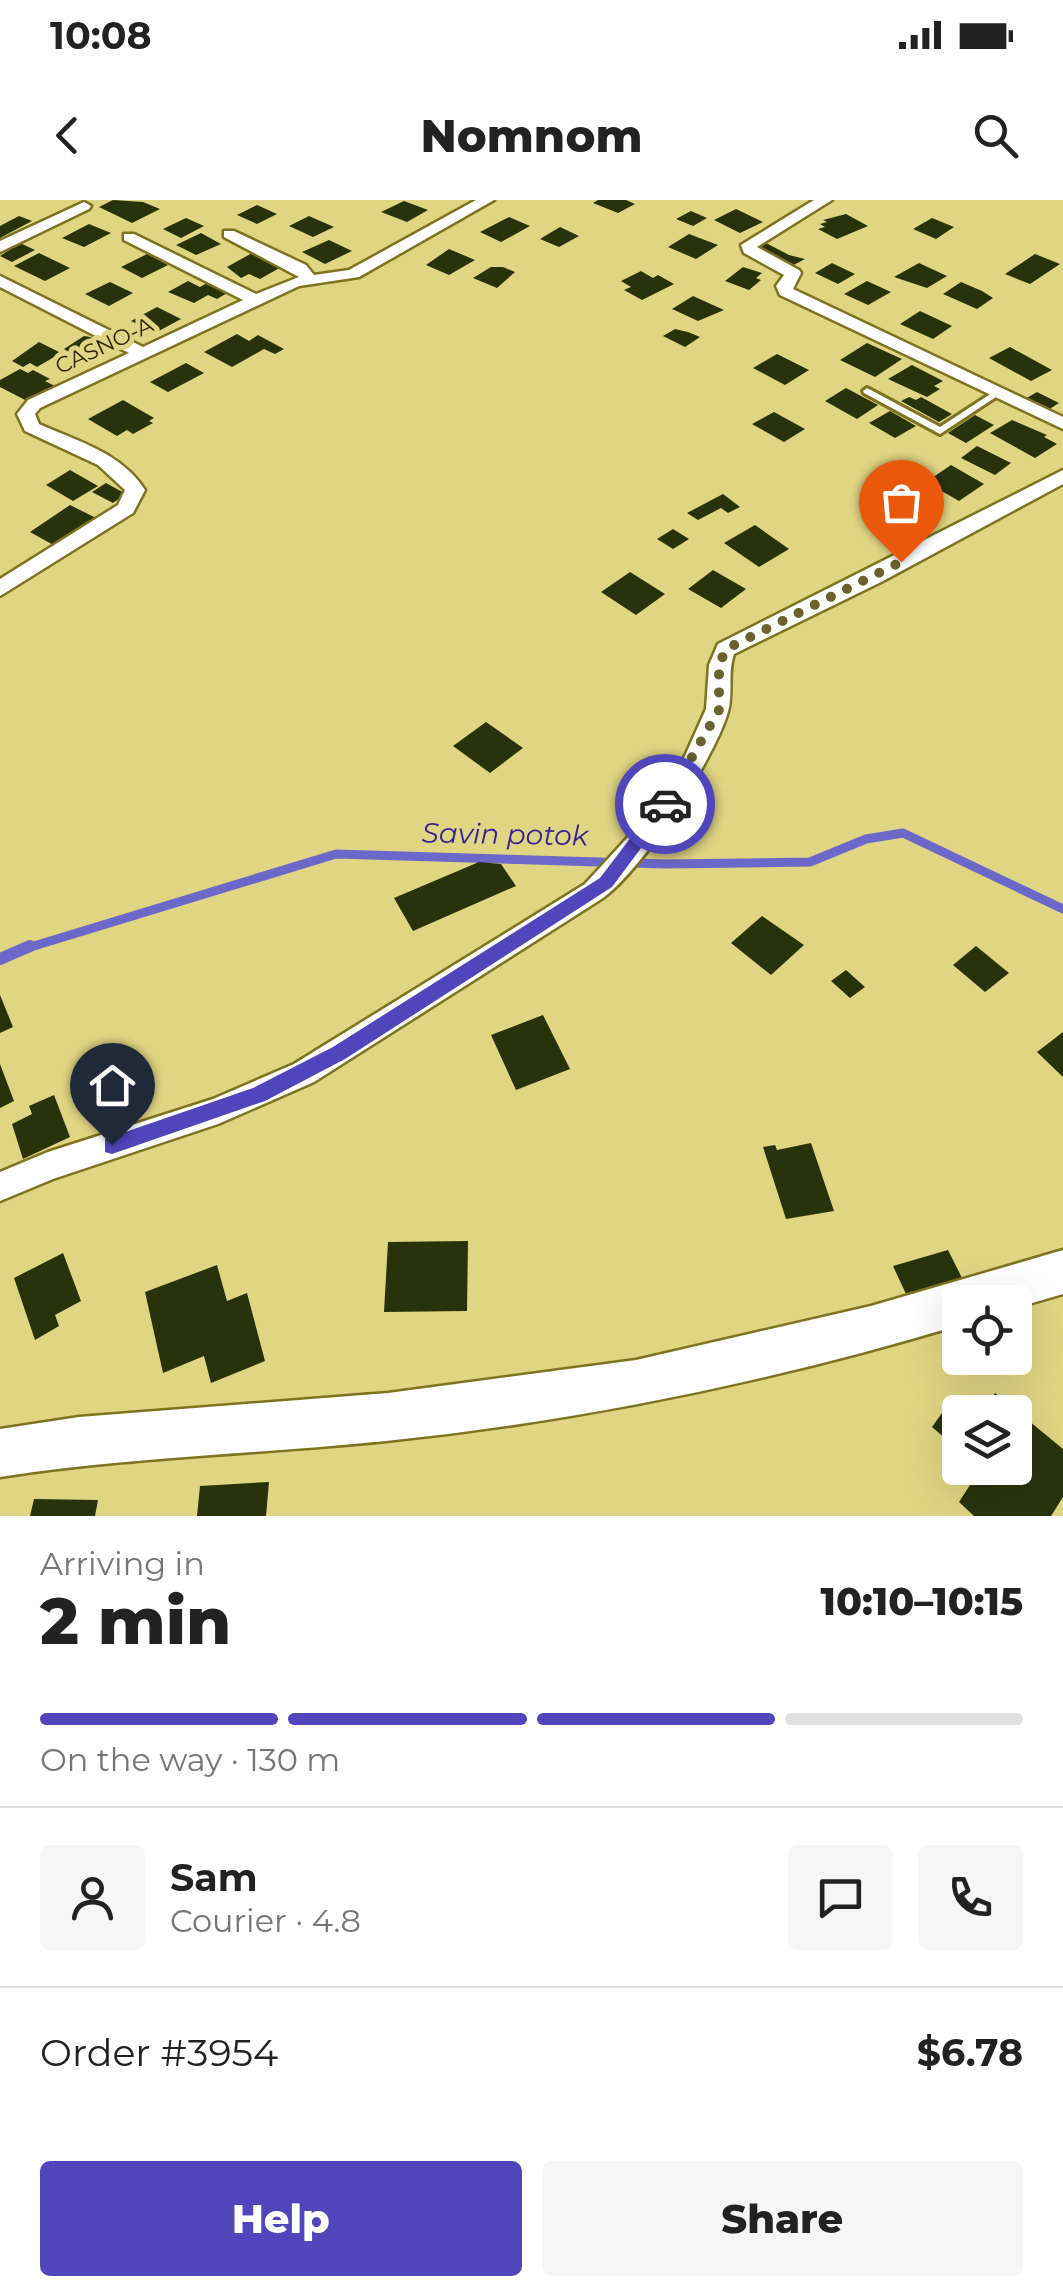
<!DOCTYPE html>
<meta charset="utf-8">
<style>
body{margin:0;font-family:Montserrat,sans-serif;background:#f6f6f6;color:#222;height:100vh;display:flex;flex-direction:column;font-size:38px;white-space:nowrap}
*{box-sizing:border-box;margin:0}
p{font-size:32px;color:#767676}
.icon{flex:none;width:55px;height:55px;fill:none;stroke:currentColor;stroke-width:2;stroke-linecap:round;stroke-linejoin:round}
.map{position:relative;height:1316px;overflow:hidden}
.drawer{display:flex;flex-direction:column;background:#fff;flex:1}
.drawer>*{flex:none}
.buttons{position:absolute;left:942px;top:1085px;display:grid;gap:20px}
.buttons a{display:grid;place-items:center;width:90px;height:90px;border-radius:10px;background:#fff;box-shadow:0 10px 40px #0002;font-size:50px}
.pin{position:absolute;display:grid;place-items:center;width:85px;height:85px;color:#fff;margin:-102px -42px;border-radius:50% 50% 50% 0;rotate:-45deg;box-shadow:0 0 10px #0007}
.pin .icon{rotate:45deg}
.courier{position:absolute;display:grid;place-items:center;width:100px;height:100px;margin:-50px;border:8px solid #5145bc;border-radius:50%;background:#fff;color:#222;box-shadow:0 2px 12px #0007}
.headline em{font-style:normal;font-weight:800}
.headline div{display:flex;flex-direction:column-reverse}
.headline{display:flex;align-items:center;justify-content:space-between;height:170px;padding:0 40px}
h1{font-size:65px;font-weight:800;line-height:75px}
.bar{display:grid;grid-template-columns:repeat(4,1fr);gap:15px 10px;align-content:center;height:120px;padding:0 40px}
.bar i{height:12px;border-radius:8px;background:#e0e0e0}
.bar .active{background:#5145bc}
.bar p{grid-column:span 4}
.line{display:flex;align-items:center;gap:25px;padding:0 40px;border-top:2px solid #e0e0e0}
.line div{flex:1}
.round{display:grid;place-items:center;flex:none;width:105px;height:105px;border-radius:10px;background:#f6f6f6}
.cta{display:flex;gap:20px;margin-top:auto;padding:20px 40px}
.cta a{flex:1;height:115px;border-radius:10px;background:#5145bc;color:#fff;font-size:40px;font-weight:800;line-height:115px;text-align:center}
.cta a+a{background:#f6f6f6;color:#222}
.status{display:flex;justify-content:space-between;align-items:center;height:70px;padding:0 50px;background:#fff;direction:ltr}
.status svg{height:28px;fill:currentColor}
header{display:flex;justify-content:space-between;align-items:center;height:130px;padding:0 40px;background:#fff;font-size:45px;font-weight:800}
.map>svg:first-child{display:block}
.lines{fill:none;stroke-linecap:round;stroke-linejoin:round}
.stream-far1{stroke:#6b68c9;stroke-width:9}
.stream{stroke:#6b68c9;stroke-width:12}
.building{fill:#29330b}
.lane-casing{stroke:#7e731e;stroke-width:6}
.street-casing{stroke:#7e731e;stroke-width:5}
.secondary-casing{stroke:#7e731e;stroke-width:5}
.lane{fill:#fff;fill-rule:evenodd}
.street{fill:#fff;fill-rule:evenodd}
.secondary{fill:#fff;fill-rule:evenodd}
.route{fill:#5145bc}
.done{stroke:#6a6330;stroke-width:10;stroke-dasharray:0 18}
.labels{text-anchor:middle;stroke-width:10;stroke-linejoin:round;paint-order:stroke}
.far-street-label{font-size:22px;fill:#2b2603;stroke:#e0d583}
.water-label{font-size:28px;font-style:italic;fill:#361f94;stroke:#e0d583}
</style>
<div class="status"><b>10:08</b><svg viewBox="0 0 49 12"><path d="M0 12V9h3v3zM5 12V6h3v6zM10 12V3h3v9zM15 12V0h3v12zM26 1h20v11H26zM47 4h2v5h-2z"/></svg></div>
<header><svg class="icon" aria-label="back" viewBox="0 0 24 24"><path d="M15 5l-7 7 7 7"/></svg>Nomnom<svg class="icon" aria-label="search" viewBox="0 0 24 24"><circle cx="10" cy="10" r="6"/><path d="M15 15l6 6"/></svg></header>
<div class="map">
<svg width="1063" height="1316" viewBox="0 0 1063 1316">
<rect width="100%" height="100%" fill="#e0d583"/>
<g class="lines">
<path class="stream-far1" d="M24 749 336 654 665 664 810 662 866 639 903 633 1063 709"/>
<path class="stream" d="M0 759 30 746"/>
</g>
<path class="building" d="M113 0 143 2 160 9 132 23 99 7Z
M598 0H626L635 4 618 13 593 3Z
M404 1 428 10 407 22 381 12Z
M257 5 277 14 257 24 237 15Z
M736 9 763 22 740 33 714 20Z
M691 11 707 18 693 26 676 19Z
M846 14 868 26 837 39 818 29 825 27 820 24 827 22 823 20Z
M19 16 32 21 0 38V26Z
M309 16 334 27 313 37 289 26Z
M509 17 530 26 501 42 480 32Z
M186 18 204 26 181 38 163 29Z
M932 18 954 27 936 39 913 29Z
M89 24 111 33 84 47 62 38Z
M560 27 579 36 559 47 540 39Z
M201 33 221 44 196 55 176 45Z
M689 34 718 45 696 59 668 47Z
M329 40 352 51 325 64 302 52Z
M20 43 35 50 12 62 0 56Z
M766 43 789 55 805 59 790 67 759 53V46Z
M449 49 475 60 449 75 426 65Z
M39 53 70 68 45 81 14 66Z
M252 53 283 66 260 79 249 74 241 78 227 67Z
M147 54 168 65 142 78 121 67Z
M1035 54 1060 64 1030 84 1005 74Z
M832 63 855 74 838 84 815 73Z
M919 63 947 76 927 88 894 77Z
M491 67H503L515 72 497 88 473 78Z
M743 67 762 73 756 78 761 80 749 90 725 81Z
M641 71 653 78 658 75 674 84 642 100 624 90 631 87 621 81Z
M188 81 200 87 207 83 229 92 217 99 208 95 194 103 168 92Z
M867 81 891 92 868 105 844 94Z
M110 82 133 93 109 106 85 94Z
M961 82 982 91 993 98 977 109 943 94Z
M693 96 724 110 698 121 672 109Z
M157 107 181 119 155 133 131 121Z
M920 111 952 126 933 139 900 124Z
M675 129 688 132 700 137 685 147 663 136Z
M237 134 249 141 258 135 284 149 275 154 264 149 232 167 204 152Z
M84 136 90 137 111 150 85 163 64 149Z
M39 142 61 153 37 167 30 163 23 167 12 161Z
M867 143 902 159 875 177 840 160Z
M1010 147 1052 170 1031 181 989 158Z
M777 154 809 170 785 185 753 168Z
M186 163 204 173 168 192 150 182Z
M912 165 943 181 934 186 940 189 927 197 888 179Z
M20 169 28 173 33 170 50 179 45 181 55 186 29 202 0 187V180Z
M846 188 878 205 857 219 825 201Z
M1037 192 1059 203 1042 214 1020 202Z
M909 197 916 200 921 197 952 214 939 222 901 201Z
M123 200 154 218 149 221 153 223 133 234 127 230 117 236 88 219Z
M890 211 916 226 895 238 869 223Z
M774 212 805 229 784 242 752 224Z
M975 215 994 225 966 243 948 233Z
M1012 220 1047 235 1044 237 1057 244 1035 258 990 233Z
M977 246 1011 263 995 275 961 258Z
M951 265 984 284 959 301 926 282Z
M70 270 98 286 73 301 46 285Z
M106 283 126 294 113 303 92 292Z
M723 294 740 307 728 313 721 308 698 320 687 313Z
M70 305 98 319 57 347 30 332Z
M755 325 789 349 759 367 724 343Z
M673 329 689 339 673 349 657 339Z
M713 370 746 389 721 408 688 389Z
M630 372 665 394 636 415 601 392Z
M486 522 523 548 490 573 453 546Z
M479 662 501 664 516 686 413 731 394 698Z
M762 716 804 745 771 775 731 743Z
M976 746 1009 773 985 792 953 765Z
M846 770 865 787 850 798 831 781Z
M0 795 13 827 0 833Z
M543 815 570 869 516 890 491 835Z
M1063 832V877L1037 852Z
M0 864 14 901 0 908Z
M54 895 70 937 23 959 12 924 32 914 29 906Z
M811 943 834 1011 786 1019 763 947 775 945 777 950Z
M468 1041 467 1111 384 1112 388 1042Z
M948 1050 962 1078 906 1094 893 1066Z
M63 1053 81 1101 55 1115 59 1126 35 1140 14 1078Z
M217 1065 227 1101 247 1093 265 1161 211 1183 204 1156 163 1173 145 1092Z
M995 1193 1063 1249V1297L1051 1316H974L959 1302 981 1268H1015V1212H982Z
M954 1196 975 1212H960V1251L932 1227Z
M269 1282 266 1316H197L200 1286Z
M34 1299 98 1300 95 1316H30Z"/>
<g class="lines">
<defs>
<path id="lane" d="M867 188 940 227 995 191 1002 193 940 234 864 193 863 191Z"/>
<path id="street" d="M476 0H494L359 77 299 86 40 208 35 214 39 224C77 241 122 253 145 290L133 313 0 396V379L118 305 125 290 98 265 25 231 17 214 28 200 129 153 0 87V76L143 147 243 100 124 40V34H134L256 94 299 77 224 37V31H234L306 65 314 75 349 70Z
M814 0H832L757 47 799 70 801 73 793 89 1063 217V229L780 95 776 86 784 75 744 53 741 45Z
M84 2 91 6 89 9 0 52V41Z
M1063 270V284L881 382 734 454C727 474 734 495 727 515 711 564 644 667 603 698L314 882 218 924 53 979 0 1001V972L48 952 213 899 294 864 585 684 628 637 685 556 706 509 709 465 718 444Z"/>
<path id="secondary" d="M1063 1050V1094L1015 1108V1102H960V1125C773 1181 581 1221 386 1241 257 1254 128 1257 0 1277V1229L79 1217 388 1193 636 1160 871 1106Z"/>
</defs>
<use href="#lane" class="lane-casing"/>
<use href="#street" class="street-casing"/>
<use href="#secondary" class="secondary-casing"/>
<use href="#lane" class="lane"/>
<use href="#street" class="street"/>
<use href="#secondary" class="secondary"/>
</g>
<path class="route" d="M665 598 671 599V608L612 687 345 859 265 901 112 954 105 952V939L253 888 333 847 600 678 660 599Z"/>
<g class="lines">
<path class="done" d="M665 604 719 510V465L726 449 901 362"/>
</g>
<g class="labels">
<g class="far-street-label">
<text transform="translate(104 145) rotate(-25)" y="8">CASNO-A</text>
</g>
<g class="water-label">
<text transform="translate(505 634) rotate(1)" y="10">Savin potok</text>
</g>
</g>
</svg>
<div class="buttons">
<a><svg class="icon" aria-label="locate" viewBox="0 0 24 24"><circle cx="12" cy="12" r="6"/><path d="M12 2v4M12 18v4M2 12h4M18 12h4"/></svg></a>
<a><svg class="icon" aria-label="layers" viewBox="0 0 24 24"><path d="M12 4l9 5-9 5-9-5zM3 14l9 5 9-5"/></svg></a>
</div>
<div class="pin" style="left:901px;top:362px;background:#ea580c"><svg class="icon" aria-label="bag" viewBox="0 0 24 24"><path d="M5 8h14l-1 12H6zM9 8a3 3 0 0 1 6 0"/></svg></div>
<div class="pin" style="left:112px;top:945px;background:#1f2937"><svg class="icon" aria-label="home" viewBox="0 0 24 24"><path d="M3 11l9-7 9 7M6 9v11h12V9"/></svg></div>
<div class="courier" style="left:665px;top:604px"><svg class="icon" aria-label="car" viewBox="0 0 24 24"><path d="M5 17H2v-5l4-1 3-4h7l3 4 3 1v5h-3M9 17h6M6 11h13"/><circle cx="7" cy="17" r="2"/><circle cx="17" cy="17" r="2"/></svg></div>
</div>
<section class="drawer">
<div class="headline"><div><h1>2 min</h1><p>Arriving in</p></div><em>10:10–10:15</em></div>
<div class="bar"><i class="active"></i><i class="active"></i><i class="active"></i><i></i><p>On the way · 130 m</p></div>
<div class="line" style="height:180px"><a class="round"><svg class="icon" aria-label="person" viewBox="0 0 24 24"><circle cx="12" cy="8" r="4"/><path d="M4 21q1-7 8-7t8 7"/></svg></a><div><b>Sam</b><p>Courier · 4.8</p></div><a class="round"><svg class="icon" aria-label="chat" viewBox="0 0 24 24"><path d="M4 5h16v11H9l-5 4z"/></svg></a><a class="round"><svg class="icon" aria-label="phone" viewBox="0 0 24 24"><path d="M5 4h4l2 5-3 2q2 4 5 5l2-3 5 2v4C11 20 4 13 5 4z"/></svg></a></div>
<div class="line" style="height:130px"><div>Order #3954</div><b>$6.78</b></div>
<div class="cta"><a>Help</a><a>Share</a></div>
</section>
